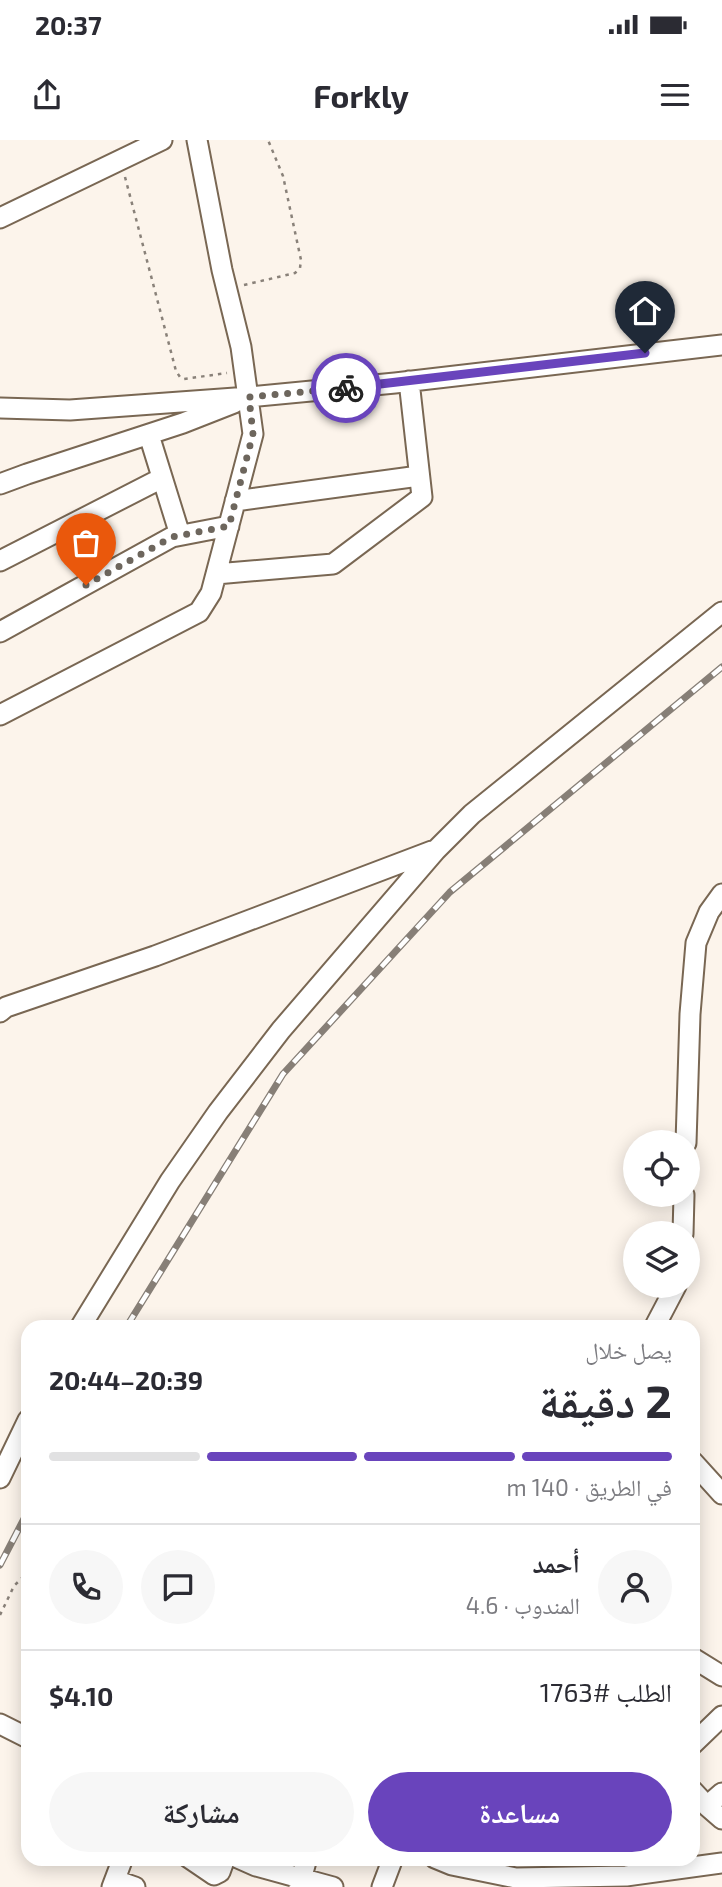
<!DOCTYPE html>
<html lang="ar">
<meta charset="utf-8">
<style>
body{margin:0;font-family:"Exo 2","Noto Naskh Arabic",sans-serif;background:#f7f7f7;color:#2b2b33;direction:rtl;height:100vh;display:flex;flex-direction:column;font-size:26px;white-space:nowrap}
*{box-sizing:border-box;margin:0}
p{font-size:23px;color:#7c7c81}
.icon{flex:none;width:38px;height:38px;fill:none;stroke:currentColor;stroke-width:2;stroke-linecap:round;stroke-linejoin:round}
.map{position:relative;flex:1;overflow:hidden;direction:ltr}
.side{position:absolute;left:21px;top:1180px;width:679px;height:546px;display:flex;flex-direction:column;background:#fff;border-radius:21px;box-shadow:0 4px 18px #0003;direction:rtl}
.side>*{flex:none}
.buttons{position:absolute;left:623px;top:990px;display:grid;gap:14px}
.buttons a{display:grid;place-items:center;width:77px;height:77px;border-radius:50%;background:#fff;box-shadow:0 4px 18px #0003;font-size:35px}
.pin{position:absolute;display:grid;place-items:center;width:60px;height:60px;color:#fff;margin:-72px -30px;border-radius:50% 50% 50% 0;rotate:-45deg;box-shadow:0 0 7px #0007}
.pin .icon{rotate:45deg}
.courier{position:absolute;display:grid;place-items:center;width:70px;height:70px;margin:-35px;border:5px solid #6944bc;border-radius:50%;background:#fff;color:#222;box-shadow:0 2px 9px #0007}
.summary em{font-style:normal;font-weight:700}
.summary div{display:flex;flex-direction:column-reverse}
.summary{display:flex;align-items:center;justify-content:space-between;height:119px;padding:0 28px}
h1{font-size:46px;font-weight:700;line-height:52px}
.bar{display:grid;grid-template-columns:repeat(4,1fr);gap:10px 7px;align-content:center;height:84px;padding:0 28px}
.bar i{height:9px;border-radius:5px;background:#e1e1e2}
.bar .current{background:#6944bc}
.bar p{grid-column:span 4}
.line{display:flex;align-items:center;gap:18px;padding:0 28px;border-top:2px solid #e1e1e2}
.line div{flex:1}
.round{display:grid;place-items:center;flex:none;width:74px;height:74px;border-radius:37px;background:#f7f7f7}
.primary-button{display:flex;gap:14px;margin-top:auto;padding:14px 28px}
.primary-button a{flex:1;height:80px;border-radius:42px;background:#6944bc;color:#fff;font-size:28px;font-weight:700;line-height:80px;text-align:center}
.primary-button a+a{background:#f7f7f7;color:#2b2b33}
.status{display:flex;justify-content:space-between;align-items:center;height:49px;padding:0 35px;background:#fff;direction:ltr}
.status svg{height:19px;fill:currentColor}
header{display:flex;justify-content:space-between;align-items:center;height:91px;padding:0 28px;background:#fff;font-size:32px;font-weight:700}
.map>svg:first-child{display:block}
.lines{fill:none;stroke-linecap:round;stroke-linejoin:round}
.minor-casing{stroke:#796753;stroke-width:23}
.path{stroke:#898179;stroke-width:2.5;stroke-dasharray:3.5 5;stroke-linecap:butt}
.minor{stroke:#fff;stroke-width:19}
.rail-casing{stroke:#877f77;stroke-width:7}
.rail{stroke:#fff;stroke-width:4.5;stroke-dasharray:13;stroke-linecap:butt}
.done{stroke:#6d665d;stroke-width:7;stroke-dasharray:0 12.6}
.route{stroke:#6944bc;stroke-width:9}
</style>
<div class="status"><b>20:37</b><svg viewBox="0 0 49 12"><path d="M0 12V9h3v3zM5 12V6h3v6zM10 12V3h3v9zM15 12V0h3v12zM26 1h20v11H26zM47 4h2v5h-2z"/></svg></div>
<header><svg class="icon" aria-label="menu" viewBox="0 0 24 24"><path d="M4 6h16M4 12h16M4 18h16"/></svg>Forkly<svg class="icon" aria-label="share" viewBox="0 0 24 24"><path d="M12 15V3M7 8l5-5 5 5M5 13v7h14v-7"/></svg></header>
<div class="map">
<svg width="722" height="1747" viewBox="0 0 722 1747">
<rect width="100%" height="100%" fill="#fcf4eb"/>
<g class="lines">
<defs>
<path id="minor" d="M0 78 162 0
M0 268 70 270 249 257 395 243 722 205
M149 295 180 395
M0 344 27 334 183 283 234 263
M235 361 419 336
M0 421 162 338
M216 434 333 424 422 357 409 241
M0 492 172 397 229 386
M0 575 199 472 211 453 253 294 241 207 222 130 197 0
M0 872 6 867 155 816 432 711
M686 1003 690 874 696 803 709 772 722 754
M683 1094 684 1055
M81 1186 170 1041 218 972 281 890 436 710 472 674 722 472
M655 1186 676 1146
M693 1322 722 1354
M0 1338 28 1280
M693 1518 722 1536
M0 1584 28 1598
M693 1604 722 1576
M693 1651 707 1666 722 1679
M707 1666 722 1653
M189 1718 214 1735 220 1732 225 1718
M238 1718 256 1726 333 1747
M435 1718 452 1725 516 1738 626 1736 722 1723
M115 1740 135 1747
M112 1747 123 1718
M299 1747 307 1718
M382 1747 393 1718"/>
</defs>
<use href="#minor" class="minor-casing"/>
<path class="path" d="M125 37 176 231 180 237 184 239 227 233
M244 145 295 133 300 128 301 120 283 36 268 0
M0 1475 14 1446 28 1432"/>
<use href="#minor" class="minor"/>
<defs>
<path id="rail" d="M127 1186 283 934 450 752 722 527
M0 1425 28 1371"/>
</defs>
<use href="#rail" class="rail-casing"/>
<use href="#rail" class="rail"/>
</g>
<g class="lines">
<path class="done" d="M86 445 172 397 229 386 253 294 249 257 346 248"/>
<path class="route" d="M346 248 645 213"/>
</g>
</svg>
<div class="buttons">
<a><svg class="icon" aria-label="locate" viewBox="0 0 24 24"><circle cx="12" cy="12" r="6"/><path d="M12 2v4M12 18v4M2 12h4M18 12h4"/></svg></a>
<a><svg class="icon" aria-label="layers" viewBox="0 0 24 24"><path d="M12 4l9 5-9 5-9-5zM3 14l9 5 9-5"/></svg></a>
</div>
<div class="pin" style="left:86px;top:445px;background:#ea580c"><svg class="icon" aria-label="bag" viewBox="0 0 24 24"><path d="M5 8h14l-1 12H6zM9 8a3 3 0 0 1 6 0"/></svg></div>
<div class="pin" style="left:645px;top:213px;background:#1f2937"><svg class="icon" aria-label="home" viewBox="0 0 24 24"><path d="M3 11l9-7 9 7M6 9v11h12V9"/></svg></div>
<div class="courier" style="left:346px;top:248px"><svg class="icon" aria-label="bike" viewBox="0 0 24 24"><circle cx="6" cy="16" r="4"/><circle cx="18" cy="16" r="4"/><path d="M6 16l4-8h5l3 8M10 8l3 8H6M13 5h3"/></svg></div>
<section class="side">
<div class="summary"><div><h1>2 دقيقة</h1><p>يصل خلال</p></div><em>20:39–20:44</em></div>
<div class="bar"><i class="current"></i><i class="current"></i><i class="current"></i><i></i><p>في الطريق · 140 m</p></div>
<div class="line" style="height:126px"><a class="round"><svg class="icon" aria-label="person" viewBox="0 0 24 24"><circle cx="12" cy="8" r="4"/><path d="M4 21q1-7 8-7t8 7"/></svg></a><div><b>أحمد</b><p>المندوب · 4.6</p></div><a class="round"><svg class="icon" aria-label="chat" viewBox="0 0 24 24"><path d="M4 5h16v11H9l-5 4z"/></svg></a><a class="round"><svg class="icon" aria-label="phone" viewBox="0 0 24 24"><path d="M5 4h4l2 5-3 2q2 4 5 5l2-3 5 2v4C11 20 4 13 5 4z"/></svg></a></div>
<div class="line" style="height:91px"><div>الطلب #1763</div><b>$4.10</b></div>
<div class="primary-button"><a>مساعدة</a><a>مشاركة</a></div>
</section>
</div>
